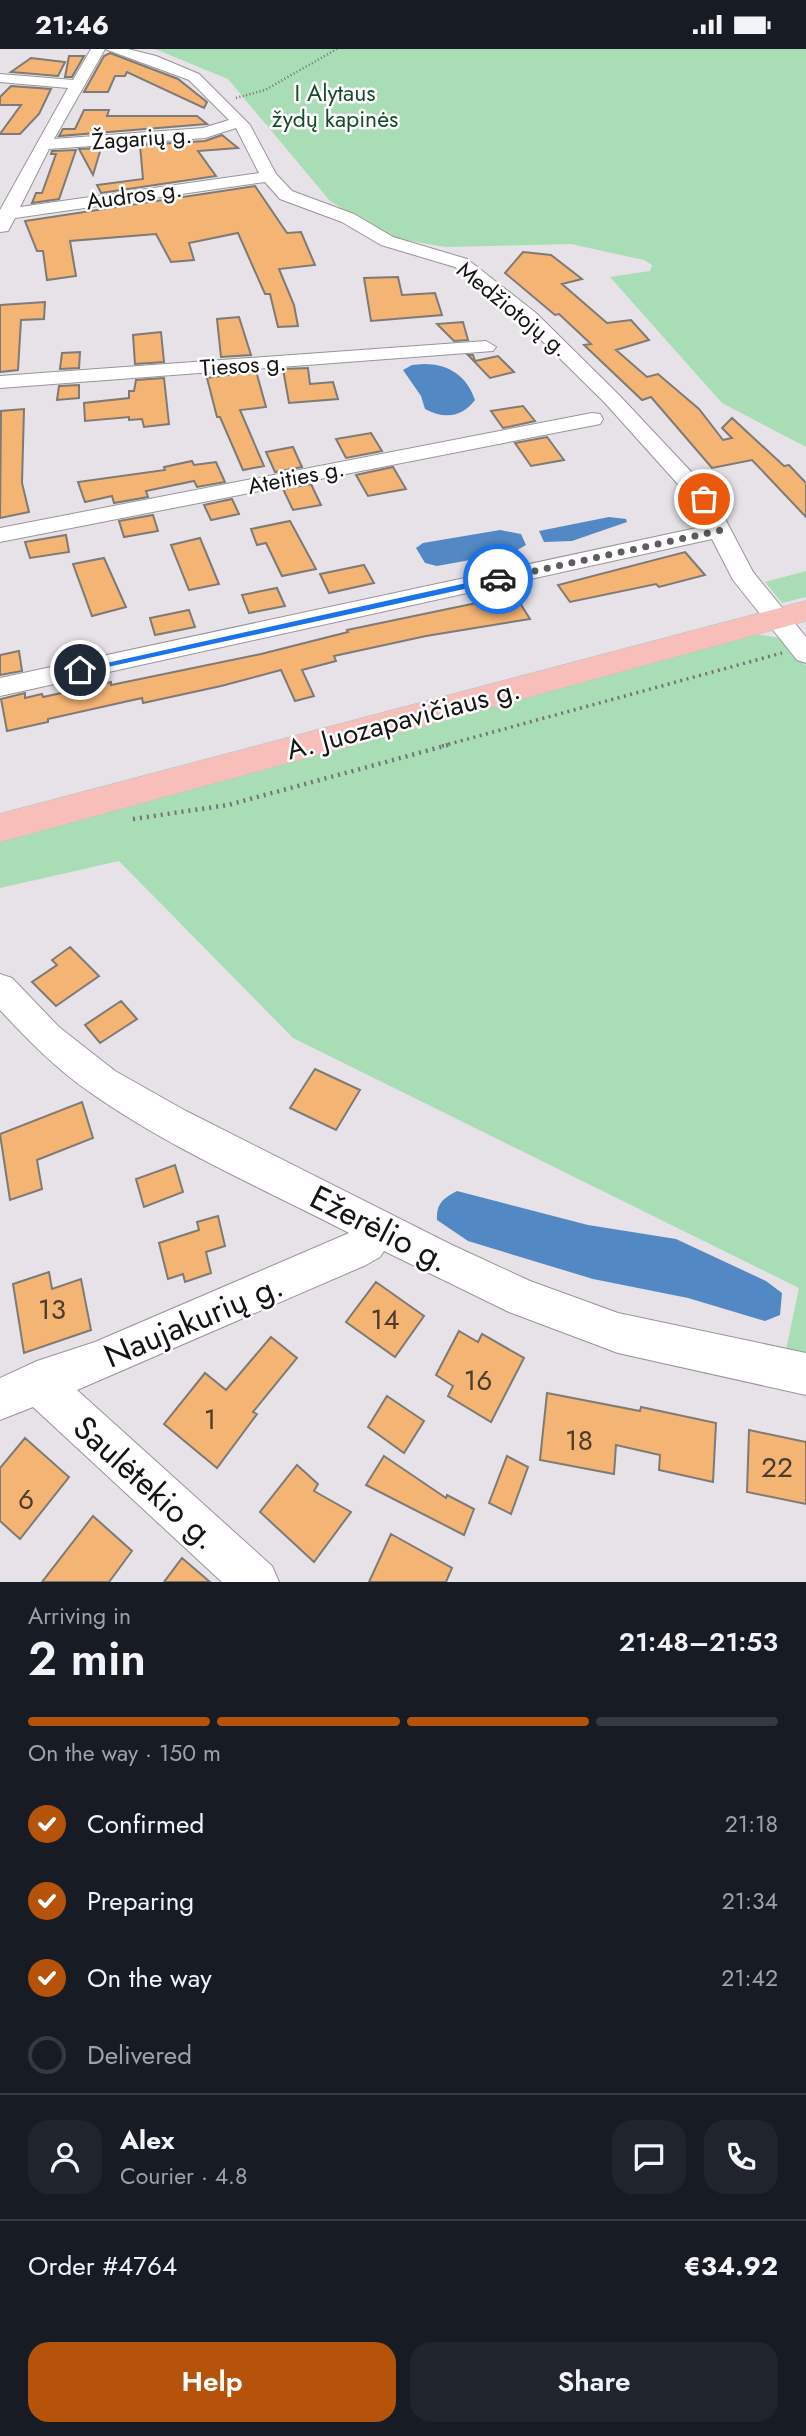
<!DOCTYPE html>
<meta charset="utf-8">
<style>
body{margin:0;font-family:Jost,sans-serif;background:#20242c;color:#f1f3f6;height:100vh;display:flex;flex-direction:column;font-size:26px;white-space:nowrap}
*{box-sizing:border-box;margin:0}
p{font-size:23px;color:#9ea1a6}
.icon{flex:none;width:38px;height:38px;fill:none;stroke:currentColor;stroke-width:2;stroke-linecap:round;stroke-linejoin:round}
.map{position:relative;height:1533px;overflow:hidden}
.details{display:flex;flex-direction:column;background:#171b24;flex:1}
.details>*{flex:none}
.pin{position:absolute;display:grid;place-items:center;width:60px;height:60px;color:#fff;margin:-30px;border:4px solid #fff;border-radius:50%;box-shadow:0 2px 7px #0007}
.courier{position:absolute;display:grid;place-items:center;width:70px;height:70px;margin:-35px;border:5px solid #1a73e8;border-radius:50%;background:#fff;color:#222;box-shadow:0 2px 9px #0007}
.headline em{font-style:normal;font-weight:600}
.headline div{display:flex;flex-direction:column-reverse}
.headline{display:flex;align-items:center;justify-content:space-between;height:119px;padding:0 28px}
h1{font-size:46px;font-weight:600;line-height:52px}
.bar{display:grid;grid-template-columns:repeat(4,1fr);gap:10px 7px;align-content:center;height:84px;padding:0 28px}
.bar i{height:9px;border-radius:5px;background:#363941}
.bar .selected{background:#b45309}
.bar p{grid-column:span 4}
.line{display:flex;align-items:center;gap:18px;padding:0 28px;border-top:2px solid #363941}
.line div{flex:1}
.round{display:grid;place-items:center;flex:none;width:74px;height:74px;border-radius:21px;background:#20242c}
ol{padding:0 28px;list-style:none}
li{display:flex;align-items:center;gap:21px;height:77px}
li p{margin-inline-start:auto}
li .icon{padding:7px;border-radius:50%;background:#b45309;color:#fff;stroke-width:4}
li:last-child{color:#9ea1a6}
li i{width:38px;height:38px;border:4px solid #363941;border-radius:50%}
.cta{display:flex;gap:14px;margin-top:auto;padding:14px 28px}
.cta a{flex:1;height:80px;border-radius:21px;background:#b45309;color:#fff;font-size:28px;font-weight:600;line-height:80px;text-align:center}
.cta a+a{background:#20242c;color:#f1f3f6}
.status{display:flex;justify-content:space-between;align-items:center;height:49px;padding:0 35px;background:#171b24;direction:ltr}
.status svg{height:19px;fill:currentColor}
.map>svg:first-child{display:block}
.green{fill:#a9ddb6}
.water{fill:#5289c5}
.building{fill:#f4b474;stroke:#7e7a76;stroke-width:2}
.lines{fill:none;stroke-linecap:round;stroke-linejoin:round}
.minor-casing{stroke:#989599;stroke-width:2}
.major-casing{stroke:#c2c2c2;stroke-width:1}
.path-far2{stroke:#757376;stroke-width:2.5;stroke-dasharray:1 2.5;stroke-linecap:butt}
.path-far1{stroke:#757376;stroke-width:3.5;stroke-dasharray:2 4.5;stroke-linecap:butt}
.path{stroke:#757376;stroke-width:4.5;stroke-dasharray:2 5;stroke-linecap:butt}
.minor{fill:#fff;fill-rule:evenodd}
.major{fill:#f7beba;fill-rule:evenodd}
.route{fill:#1a73e8}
.done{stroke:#5e5c5e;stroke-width:7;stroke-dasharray:0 12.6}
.labels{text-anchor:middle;stroke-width:5;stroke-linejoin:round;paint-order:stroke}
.far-park-label{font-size:23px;fill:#144c28;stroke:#fff}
.far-street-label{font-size:23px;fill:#151415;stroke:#fff}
.street-label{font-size:28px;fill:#151415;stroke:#fff}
.near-number-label{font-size:28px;fill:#4d3c2d}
.near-street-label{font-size:33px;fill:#151415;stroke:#fff}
</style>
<div class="status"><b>21:46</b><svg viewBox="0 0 49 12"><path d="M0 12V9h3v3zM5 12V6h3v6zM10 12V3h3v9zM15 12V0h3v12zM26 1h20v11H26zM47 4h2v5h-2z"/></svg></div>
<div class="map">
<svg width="806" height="1533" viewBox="0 0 806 1533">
<rect width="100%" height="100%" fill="#e6e2e7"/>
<path class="green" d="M155 0H806V398L722 354 610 228 650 222 652 216 644 211 571 195 446 198 392 189 330 152 228 30Z
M806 522V548L782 554 765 533Z
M755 585 780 589 806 617V1305L786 1301 799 1239 293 989 119 812 0 839V793Z"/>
<path class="water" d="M424 315C449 315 467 327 475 351 461 369 444 370 425 360L421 347 403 321 412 316Z
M609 468 626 470 627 473 572 492 544 493 539 482Z
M500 481 521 485 526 496 514 503 437 517 425 514 416 499 423 494Z
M457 1142 588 1176 676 1190 766 1232 782 1244 780 1266 765 1272 688 1249 593 1230 468 1192 437 1171C436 1155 443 1149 457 1142Z"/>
<path class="building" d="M110 4 178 30 207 53 204 59 127 23 125 27H115L108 43H84L104 7Z
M69 7H84L72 28H65Z
M31 9 65 13 58 27 11 23Z
M11 37 51 40 39 65 20 85H0L21 56H0V48Z
M84 61H109L107 67H197L207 75 59 87 63 80H75Z
M222 86 238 99 198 102 216 127 101 144 97 136 143 130 140 96 205 92Z
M101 99 93 126 79 100Z
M76 101 59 150 32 154 36 144H42L56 105H51L52 102Z
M255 137 287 184 301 183 315 216 279 220 294 256 298 277 278 278 270 245H265L238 184 189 194 194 211 171 213 156 185 70 192 76 227 47 231 43 202H37L25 172Z
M523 203 551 206 582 230 562 235 607 274 631 271 649 291 616 301 647 328 658 325 699 360 723 391 732 389 722 379 732 369 784 417 789 416 806 434V468L752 411 712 419 651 348 642 351 584 296 591 295 559 265 555 266 505 224Z
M398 228 402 246 435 244 442 266 371 272 364 229Z
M45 253 44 270 21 271 18 321 0 323V256Z
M239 268 251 306 221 308 217 270Z
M463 273 468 291 454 292 437 275Z
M161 283 164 313 135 315 133 286Z
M80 303 79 319 60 320 62 304Z
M468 306H473L475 312 498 307 514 323 490 329Z
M308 319 310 335 333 333 338 350 289 354 283 320Z
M256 322 266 358 240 361 264 417 243 421 220 368H217L207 329Z
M164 329 169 375 144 378 142 370 129 371V368L85 372 84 354 129 349V342H134L136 331Z
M79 336V349L57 351 59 337Z
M523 357 535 372 503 379 491 362Z
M24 360 22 434 29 463 0 469 1 362Z
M371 384 382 402 346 409 336 390Z
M547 388 564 411 531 417 515 394Z
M293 398 302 418 275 423 266 403Z
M192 412 194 416 216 413 225 433 197 438 194 432 146 442 148 448 114 454 112 447 85 453 78 433 165 421 164 418Z
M393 418 406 440 368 447 356 426Z
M311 435 321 456 293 461 283 440Z
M232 450 239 465 211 471 204 456Z
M153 466 158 482 124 488 119 472Z
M290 472 316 520 282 527 266 494 257 496 251 480Z
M66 486 69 503 30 509 25 493Z
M200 489 219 535 189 541 171 496Z
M685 503 705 526 659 538 656 535 570 553 558 536Z
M104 509 126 558 92 567 73 515Z
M364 516 374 534 329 544 320 525Z
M277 539 285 557 249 564 242 546Z
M515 546 530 570 426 587 334 607 336 612 302 621 314 647 295 652 281 621 221 637 143 654 142 649 48 670V673L7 682 1 650 25 644V649L42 645 43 648 111 633V636L261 605 348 583 347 581Z
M189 561 195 578 155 586 150 569Z
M19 602 22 622 0 626V606Z
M70 898 99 927 56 957 32 933 57 916 52 911Z
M121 952 137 970 100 994 85 976Z
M315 1020 360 1041 336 1081 290 1059Z
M82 1053 93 1089 37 1111 42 1140 10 1151 0 1085Z
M175 1116 183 1143 144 1158 136 1130Z
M218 1167 225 1197 206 1203 211 1224 185 1233 183 1225 168 1230 159 1194 199 1181 197 1173Z
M49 1223 52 1240 81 1230 91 1281 24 1304 13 1235Z
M376 1233 424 1267 395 1308 346 1273Z
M459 1282 478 1293 482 1285 524 1309 491 1373 448 1347 453 1337 436 1326Z
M271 1288 297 1309 253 1363 257 1365 217 1419 164 1375 205 1324 226 1341Z
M547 1344 640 1362 641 1358 716 1374 713 1433 659 1421 660 1406 616 1396 614 1425 540 1411Z
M387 1347 424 1372 404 1404 368 1378Z
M749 1381 806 1393V1455L747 1443Z
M25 1389 69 1428 20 1490 0 1472V1419Z
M384 1407 446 1449 447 1446 474 1460 464 1486 366 1436Z
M507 1407 528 1418 511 1465 489 1454Z
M297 1416 318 1435 314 1442 351 1463 314 1513 260 1463Z
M93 1467 132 1502 109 1533H42Z
M391 1485 452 1519 446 1533H369Z
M182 1509 210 1533H164Z"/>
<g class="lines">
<defs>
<path id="minor" d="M91 0H105L54 90 203 79 229 71 189 31 105 0H128L156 7 199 25 250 76 276 125 292 142 354 165 393 188 467 210 536 264 619 346 712 445 753 523 806 588V614L797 611 733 531 712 490 0 647V629L706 477 694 453 605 354 522 272 455 218 381 196 342 173 280 150 265 133 15 169 8 182 0 183V161L68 39 0 33V25L73 31ZM236 79 259 124 20 158 49 100 205 89Z
M486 292 496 298 493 302 0 339V327Z
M592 364 600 365 603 370 600 375 0 493V479Z
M0 925 12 929 59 978 115 1022 186 1062 450 1195 530 1232 618 1264 806 1304V1346L618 1304 509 1263 384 1202 380 1208 366 1216 77 1341 272 1517 279 1533H222L33 1358 0 1371V1329L37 1312 95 1293 349 1184C264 1140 169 1099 91 1044 57 1021 28 991 0 961Z"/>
<path id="major" d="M806 552V572L0 793V765Z"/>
</defs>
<use href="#minor" class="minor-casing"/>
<use href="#major" class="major-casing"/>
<path class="path-far2" d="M236 49 265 41 337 0"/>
<path class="path-far1" d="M442 697 782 604"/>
<path class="path" d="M133 770 228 756 448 696"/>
<use href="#minor" class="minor"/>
<use href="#major" class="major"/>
</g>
<path class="route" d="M498 527 501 532 80 624 75 621Z"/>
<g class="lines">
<path class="done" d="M498 530 722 481 704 450"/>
</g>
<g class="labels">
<g class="far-park-label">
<text x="335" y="52">I Alytaus<tspan x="335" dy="26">žydų kapinės</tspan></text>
</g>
<g class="far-street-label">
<text transform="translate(142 89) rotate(-4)" y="8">Žagarių g.</text>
<text transform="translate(134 146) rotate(-8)" y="8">Audros g.</text>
<text transform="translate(513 260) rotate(39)" y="8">Medžiotojų g.</text>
<text transform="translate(243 316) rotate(-4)" y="8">Tiesos g.</text>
<text transform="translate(296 428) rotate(-11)" y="8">Ateities g.</text>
</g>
<g class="street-label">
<text transform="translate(403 670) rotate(-15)" y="10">A. Juozapavičiaus g.</text>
</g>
<g class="near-number-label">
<text x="52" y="1270">13</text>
<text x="385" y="1280">14</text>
<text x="478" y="1341">16</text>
<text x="210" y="1380">1</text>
<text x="579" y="1401">18</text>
<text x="777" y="1428">22</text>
<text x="26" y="1460">6</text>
</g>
<g class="near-street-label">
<text transform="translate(380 1179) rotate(27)" y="12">Ežerėlio g.</text>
<text transform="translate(193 1271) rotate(-23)" y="12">Naujakurių g.</text>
<text transform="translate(146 1433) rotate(42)" y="12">Saulėtekio g.</text>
</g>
</g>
</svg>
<div class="pin" style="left:704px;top:450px;background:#ea580c"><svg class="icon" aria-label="bag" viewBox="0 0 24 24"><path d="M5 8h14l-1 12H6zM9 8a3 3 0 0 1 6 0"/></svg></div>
<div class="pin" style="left:80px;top:621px;background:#1f2937"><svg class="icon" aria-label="home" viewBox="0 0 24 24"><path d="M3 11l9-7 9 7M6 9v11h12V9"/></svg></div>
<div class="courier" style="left:498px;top:530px"><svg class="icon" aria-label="car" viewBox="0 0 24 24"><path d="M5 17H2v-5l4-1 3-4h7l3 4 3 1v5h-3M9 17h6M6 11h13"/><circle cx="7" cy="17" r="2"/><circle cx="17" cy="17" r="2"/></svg></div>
</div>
<section class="details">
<div class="headline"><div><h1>2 min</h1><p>Arriving in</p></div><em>21:48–21:53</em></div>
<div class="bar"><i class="selected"></i><i class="selected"></i><i class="selected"></i><i></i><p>On the way · 150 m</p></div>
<ol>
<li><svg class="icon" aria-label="check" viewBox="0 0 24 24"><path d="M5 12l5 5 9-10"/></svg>Confirmed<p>21:18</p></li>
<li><svg class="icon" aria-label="check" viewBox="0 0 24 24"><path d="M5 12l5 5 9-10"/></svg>Preparing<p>21:34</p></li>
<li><svg class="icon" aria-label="check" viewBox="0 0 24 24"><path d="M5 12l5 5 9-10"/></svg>On the way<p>21:42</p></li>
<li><i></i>Delivered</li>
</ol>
<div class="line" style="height:126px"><a class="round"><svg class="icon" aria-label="person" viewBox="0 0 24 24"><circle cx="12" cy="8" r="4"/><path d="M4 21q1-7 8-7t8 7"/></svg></a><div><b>Alex</b><p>Courier · 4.8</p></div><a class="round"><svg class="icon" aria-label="chat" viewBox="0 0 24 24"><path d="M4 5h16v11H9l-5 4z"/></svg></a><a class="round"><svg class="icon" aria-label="phone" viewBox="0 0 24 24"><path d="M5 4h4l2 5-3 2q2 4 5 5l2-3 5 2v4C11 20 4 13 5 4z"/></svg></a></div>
<div class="line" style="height:91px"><div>Order #4764</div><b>€34.92</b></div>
<div class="cta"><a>Help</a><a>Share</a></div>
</section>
